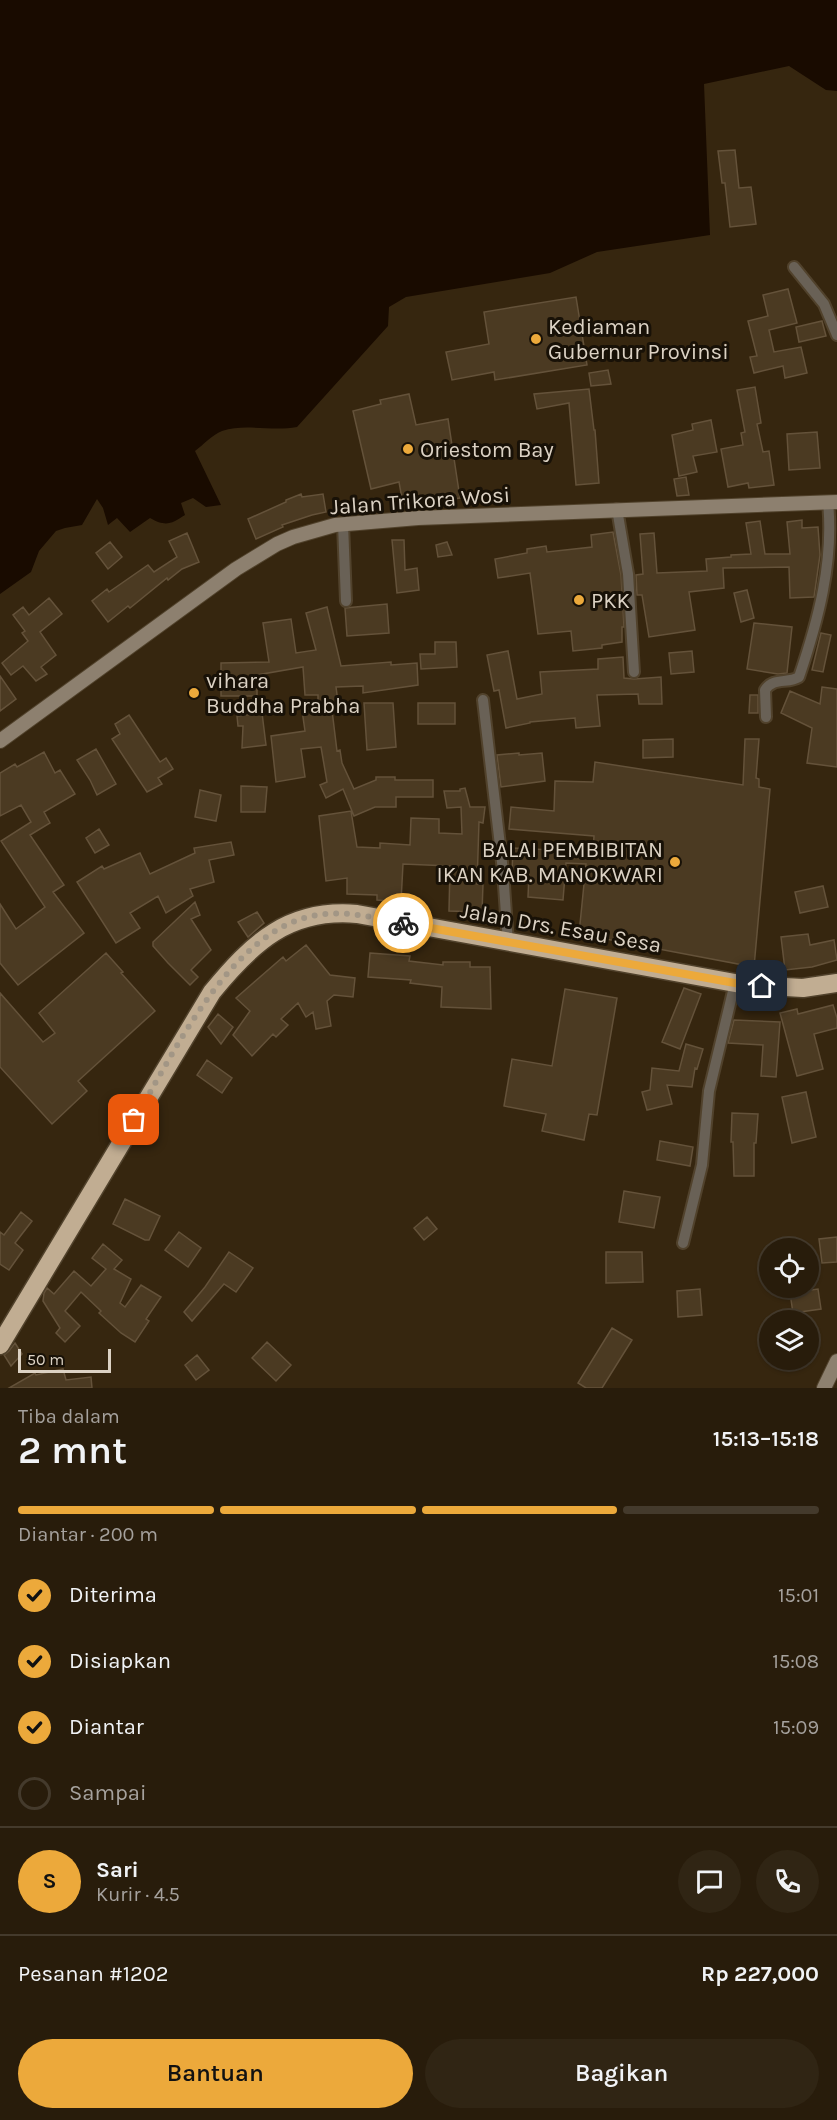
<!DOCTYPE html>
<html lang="id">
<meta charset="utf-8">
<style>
body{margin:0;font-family:Karla,sans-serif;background:#302514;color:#f1f3f6;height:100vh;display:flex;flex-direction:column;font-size:22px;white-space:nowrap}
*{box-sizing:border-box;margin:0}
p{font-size:20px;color:#a5a19d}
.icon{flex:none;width:33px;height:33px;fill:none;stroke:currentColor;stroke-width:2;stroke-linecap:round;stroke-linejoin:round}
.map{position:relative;height:1388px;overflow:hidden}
.details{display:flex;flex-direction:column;background:#281c0b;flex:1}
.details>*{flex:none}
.tools{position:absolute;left:759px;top:1238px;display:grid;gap:12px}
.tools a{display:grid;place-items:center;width:60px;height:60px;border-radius:50%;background:#281c0b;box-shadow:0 2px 4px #0004,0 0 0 2px #443a2c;font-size:30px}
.scale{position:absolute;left:18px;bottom:15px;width:93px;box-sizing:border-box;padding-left:6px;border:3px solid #dcd2c4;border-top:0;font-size:16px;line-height:21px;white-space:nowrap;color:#dcd2c4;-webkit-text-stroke:4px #181107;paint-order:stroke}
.pin{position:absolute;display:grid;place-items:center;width:51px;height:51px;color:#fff;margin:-26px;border-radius:12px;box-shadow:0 3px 9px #0006}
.courier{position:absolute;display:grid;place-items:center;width:60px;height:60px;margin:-30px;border:4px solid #eca93b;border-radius:50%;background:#fff;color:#222;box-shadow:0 2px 8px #0007}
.summary em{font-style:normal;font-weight:600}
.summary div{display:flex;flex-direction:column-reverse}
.summary{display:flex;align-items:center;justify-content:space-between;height:102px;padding:0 18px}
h1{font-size:39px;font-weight:600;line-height:45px}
.bar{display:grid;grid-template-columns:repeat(4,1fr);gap:9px 6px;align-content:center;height:72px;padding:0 18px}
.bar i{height:8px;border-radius:4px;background:#443a2c}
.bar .current{background:#eca93b}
.bar p{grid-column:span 4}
.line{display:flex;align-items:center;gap:15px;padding:0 18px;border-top:2px solid #443a2c}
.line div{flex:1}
.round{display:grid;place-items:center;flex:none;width:63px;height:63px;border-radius:32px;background:#302514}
ol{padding:0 18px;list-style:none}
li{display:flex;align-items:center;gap:18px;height:66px}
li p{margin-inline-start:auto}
li .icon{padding:6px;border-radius:50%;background:#eca93b;color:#111;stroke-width:4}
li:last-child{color:#a5a19d}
li i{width:33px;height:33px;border:3px solid #443a2c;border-radius:50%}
.primary-button{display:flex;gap:12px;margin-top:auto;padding:12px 18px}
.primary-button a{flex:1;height:69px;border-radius:36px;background:#eca93b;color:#111;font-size:24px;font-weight:600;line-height:69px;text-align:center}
.primary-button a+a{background:#302514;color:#f1f3f6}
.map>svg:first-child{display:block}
.water{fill:#190b00}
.building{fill:#4b3a22;stroke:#64523a;stroke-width:1.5}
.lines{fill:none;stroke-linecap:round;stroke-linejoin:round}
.street-casing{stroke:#51422c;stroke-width:14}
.secondary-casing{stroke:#51422c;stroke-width:16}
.highway-casing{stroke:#51422c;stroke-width:21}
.street{stroke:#696156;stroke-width:10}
.secondary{stroke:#8d806f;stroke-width:14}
.highway{stroke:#c1ad92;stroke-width:18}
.done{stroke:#a29685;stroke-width:6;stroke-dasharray:0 10.8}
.route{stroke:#eca93b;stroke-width:8}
.poi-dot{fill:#eca93b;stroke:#181107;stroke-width:2}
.labels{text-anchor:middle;stroke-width:6;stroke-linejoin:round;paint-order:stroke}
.poi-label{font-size:22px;fill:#dcd2c4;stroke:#181107;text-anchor:start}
.street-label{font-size:22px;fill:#dcd2c4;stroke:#181107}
</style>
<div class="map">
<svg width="837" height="1388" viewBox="0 0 837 1388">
<rect width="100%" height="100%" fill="#36260f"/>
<path class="water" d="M0 0H837V91L826 90 789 66 704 84 710 235 597 252 550 273 406 297 389 307 388 326 297 427C271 432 246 423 222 431 212 435 203 445 195 451L221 505 206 507 193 498 181 503 185 515C171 524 166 527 150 518L130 532 117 518 108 525 103 508 97 499 82 525 65 528 56 531 39 551 31 572 0 594Z"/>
<path class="building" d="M735 150 739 188 751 187 756 224 730 227 725 183H722L718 151Z
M788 289 797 323 769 330 774 352 801 347 807 373 785 378 783 366 754 373 750 357 757 356 748 321 768 316 763 295Z
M576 297 587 365 495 380 494 372 452 380 446 352 489 344 484 312Z
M822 321 826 336 799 342 796 327Z
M608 370 611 384 591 386 589 373Z
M755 387 761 423 757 424 763 452 769 451 774 485 749 488 748 483 728 487 721 449 743 445 741 433 745 432 737 390Z
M589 389 594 430H595L599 483 576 485 569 403 537 409 534 394Z
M409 394 416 425 448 419 460 498 439 501 438 497 403 504 399 482 371 489 353 411 381 404 380 400Z
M711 420 717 452 693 456 697 472 679 476 672 435 693 430 692 424Z
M817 432 820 468 789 470 787 434Z
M686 477 689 495 677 496 674 479Z
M301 494 302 497 323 494 326 512 312 515 282 525 283 527 256 539 248 519 286 502V500Z
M802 520V528L818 527 820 555 814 597 790 598 789 567 723 568 724 588 689 592 695 630 649 637 642 595H637L636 575 643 574 640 534 654 533 657 573 707 571 706 559 731 557V555L751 554 746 523 760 521 765 554H790L787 522Z
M613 532 621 575 624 627H622V642L602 645V648L573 651 571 631 538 634 530 573 498 578 495 559 527 553V549L546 546 547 552 592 547 591 535Z
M187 533 199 562 182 569 168 580 167 578 130 608 128 606 108 622 92 601 107 589 109 592 148 565 154 572 177 557 169 541Z
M392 540H404L405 570 417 568 419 590 397 593Z
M110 542 122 557 108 569 96 553Z
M447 542 452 555 438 557 436 545Z
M747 590 754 618 741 622 734 593Z
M49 598 62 614 40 632 56 655 41 667 47 674 36 681 23 666 11 675 2 663 28 641 22 633 25 631 13 615 23 607 29 615Z
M387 604 389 633 347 636 345 608Z
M327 607 341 666 391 662V665L417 663 418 685 363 693V686L336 687 338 702H331L337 751 340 750 342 763 354 789 376 780V777H395V780H433V797H396V807H375L354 816 343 789 326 798 320 785 327 782 321 747 301 749 305 777 276 782 271 736 305 731 302 710 318 707V695H305L303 667 257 675V696H221V663L269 662 263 623 291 619 296 653 316 650 306 613Z
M754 623 792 627 787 673 778 674 747 669Z
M821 633 831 635 823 672 812 670Z
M435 642H456L457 667 421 669 420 654H435Z
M508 651 517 699 542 694 540 672 598 669V659L623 657 624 678 634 679 661 677 662 704H639L638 694 597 695 600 726 576 728 575 718 530 722V723L506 728 499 690 494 691 487 655Z
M692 651 694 672 671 674 669 653Z
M0 676 16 699 0 711Z
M822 687 837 689V767L807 763 812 728 781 713 790 691 820 704Z
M750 695H758V713H749Z
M364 703H393L396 747 367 750Z
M418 703H455V724H418Z
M262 713 266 745 242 748 243 726H238L237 716Z
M129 715 160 762 166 758 173 769 158 778 162 784 147 792 112 739 120 734 115 724Z
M673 739V757L643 758V740Z
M745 739H759L756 778 759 779V787L770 789 754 967 579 934 586 864 566 863 563 900 528 897 529 874 512 873 513 848 593 852 594 836 509 829 511 807 554 811 555 781 593 782 595 762 743 785Z
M96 749 116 784 97 795 90 780 77 760Z
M44 752 55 773 60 770 75 794 44 812 50 823 30 835 64 885 53 892 84 933 18 985 0 963V904L16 929 45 907 1 841 31 822 21 805 0 816V773L15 764 17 767Z
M519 753V755L542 753 545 781 501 787 497 755Z
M241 786 267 787 265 812H241Z
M465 788 470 807H485L483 823 479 822 477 884H483L482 912 449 911 450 866 403 864 401 902 377 900V895L347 894V878L326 881 319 816 351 811 357 847 380 848V843L410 845 411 818 439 819V833L462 834 461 807 447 808 444 791H460V789Z
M200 790 221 795 216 821 195 817Z
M99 829 109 845 95 853 86 838Z
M231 842 234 855 209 860 214 882 190 889 193 896 166 913 158 896 130 913 140 928 116 943 77 882 102 866 104 869 140 853 150 874 195 853 194 848Z
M823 886 828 907 800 913 795 892Z
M195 902 200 915 191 919 211 950 191 970 198 977 190 985 168 963 153 946V942Z
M257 912 264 923 248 937 238 922Z
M808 934 810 945 834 940 837 960 812 967 785 970 781 937Z
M306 945 330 975 355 978 353 997 334 995 327 1001 331 1026 316 1029 313 1012 306 1017 298 1003 281 1019 288 1025 276 1037 273 1034 252 1056 233 1035 250 1011 236 998 283 957 286 961Z
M106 953 123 972 121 973 155 1011 78 1081 87 1091 52 1124 0 1067V993L43 1042 55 1033 39 1013Z
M370 953 410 956 409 961 443 965V962H470V967H490L491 1009 441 1007 442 987 410 983 411 980 368 977Z
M684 988 701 994 680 1049 662 1042Z
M565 989 617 998 597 1115 589 1114 584 1140 542 1131 546 1114 504 1106 512 1059 552 1066Z
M833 1005 837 1018V1028L814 1034 823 1069 797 1076 780 1013 797 1009 798 1014Z
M218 1014 233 1027 221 1044 208 1027Z
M734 1020 780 1022 776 1077 761 1076 763 1045 728 1043Z
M686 1044 703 1049 697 1069 695 1068 692 1087 667 1085 672 1104 647 1110 642 1092 650 1090 652 1068 679 1071Z
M207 1060 232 1078 222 1093 197 1075Z
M806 1092 816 1137 792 1143 782 1097Z
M732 1113 758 1114 756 1143H754V1176H734L733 1142H731Z
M660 1141 693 1147 690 1166 657 1160Z
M624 1191 660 1197 654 1228 619 1222Z
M125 1199 160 1216 149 1240H145L113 1224Z
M21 1212 32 1221 15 1243 23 1250 9 1270 0 1264V1232L4 1235Z
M427 1217 437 1229 424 1240 414 1228Z
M179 1232 201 1248 188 1267 165 1250Z
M837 1237V1262L822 1263 819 1239Z
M103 1244 122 1260 114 1269 131 1279 120 1303 125 1307 141 1285 161 1297 146 1319 149 1321 135 1342 121 1333 99 1313 101 1311 81 1292 65 1311 80 1326 65 1342 56 1333 60 1328 43 1301 44 1293 47 1288 54 1294 74 1271 91 1286 106 1269 92 1258Z
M229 1252 253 1268 236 1292 224 1284 192 1321 184 1312 205 1287Z
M606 1252H642L643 1282 606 1283Z
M700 1289 702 1315 678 1317 677 1291Z
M818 1289 821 1309 793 1313 790 1293Z
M612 1328 632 1340 602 1388H586L578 1383Z
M267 1342 291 1365 276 1381 252 1358Z
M15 1343 22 1354 11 1366 4 1355 9 1351Z
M197 1355 209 1370 196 1380 185 1365Z
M63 1369 66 1380 91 1377 92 1388H9L35 1373 36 1375Z"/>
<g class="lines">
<defs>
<path id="street" d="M794 267 824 304 837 335
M617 509 628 574 634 672
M343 524 346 601
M483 700 503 871 508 943
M766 717 765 690C773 677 788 684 799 677 818 621 834 562 828 502
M683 1243 702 1165 709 1091 735 983"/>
<path id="secondary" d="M0 741 236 569 277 544 293 537 335 525 418 518 837 502
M824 1388 837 1361"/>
<path id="highway" d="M0 1345 212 992C252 943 289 908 357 914L746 985 803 988 837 983"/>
</defs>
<use href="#street" class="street-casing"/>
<use href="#secondary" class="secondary-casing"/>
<use href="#highway" class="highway-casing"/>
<use href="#street" class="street"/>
<use href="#secondary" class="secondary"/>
<use href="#highway" class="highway"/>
</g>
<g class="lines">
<path class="done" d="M134 1120C175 1052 231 929 317 915 346 910 375 918 403 923"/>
<path class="route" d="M403 923 746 985 762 986"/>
</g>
<g class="poi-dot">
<circle cx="536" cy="339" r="6"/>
<circle cx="408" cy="449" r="6"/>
<circle cx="579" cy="600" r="6"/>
<circle cx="194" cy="693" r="6"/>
<circle cx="675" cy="862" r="6"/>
</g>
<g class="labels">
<g class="poi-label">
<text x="548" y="334">Kediaman<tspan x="548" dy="25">Gubernur Provinsi</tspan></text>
<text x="420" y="457">Oriestom Bay</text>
<text x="591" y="608">PKK</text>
<text x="206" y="688">vihara<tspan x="206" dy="25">Buddha Prabha</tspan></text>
<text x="663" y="857" text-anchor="end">BALAI PEMBIBITAN<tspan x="663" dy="25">IKAN KAB. MANOKWARI</tspan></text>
</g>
<g class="street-label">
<text transform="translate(420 500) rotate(-4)" y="8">Jalan Trikora Wosi</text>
<text transform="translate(561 927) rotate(10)" y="8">Jalan Drs. Esau Sesa</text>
</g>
</g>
</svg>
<div class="tools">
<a><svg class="icon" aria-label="locate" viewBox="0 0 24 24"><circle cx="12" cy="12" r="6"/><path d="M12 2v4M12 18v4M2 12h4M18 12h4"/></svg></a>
<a><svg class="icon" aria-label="layers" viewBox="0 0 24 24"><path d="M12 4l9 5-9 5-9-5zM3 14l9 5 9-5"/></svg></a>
</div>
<div class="scale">50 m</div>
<div class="pin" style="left:134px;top:1120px;background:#ea580c"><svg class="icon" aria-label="bag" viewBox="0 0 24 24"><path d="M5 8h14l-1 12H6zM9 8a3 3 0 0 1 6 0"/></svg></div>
<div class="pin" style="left:762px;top:986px;background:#1f2937"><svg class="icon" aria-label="home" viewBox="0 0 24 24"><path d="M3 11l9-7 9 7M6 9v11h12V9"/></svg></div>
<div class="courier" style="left:403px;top:923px"><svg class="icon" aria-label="bike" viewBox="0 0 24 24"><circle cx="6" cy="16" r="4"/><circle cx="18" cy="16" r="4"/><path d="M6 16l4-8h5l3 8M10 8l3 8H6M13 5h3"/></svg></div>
</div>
<section class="details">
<div class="summary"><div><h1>2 mnt</h1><p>Tiba dalam</p></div><em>15:13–15:18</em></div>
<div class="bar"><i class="current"></i><i class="current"></i><i class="current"></i><i></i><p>Diantar · 200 m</p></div>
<ol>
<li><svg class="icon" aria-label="check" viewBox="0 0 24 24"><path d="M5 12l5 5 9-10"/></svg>Diterima<p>15:01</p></li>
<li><svg class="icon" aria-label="check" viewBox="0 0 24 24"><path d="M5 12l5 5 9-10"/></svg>Disiapkan<p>15:08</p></li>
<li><svg class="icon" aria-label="check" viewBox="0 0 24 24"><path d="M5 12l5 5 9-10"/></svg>Diantar<p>15:09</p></li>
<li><i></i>Sampai</li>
</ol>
<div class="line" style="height:108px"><b class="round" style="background:#eca93b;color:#111">S</b><div><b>Sari</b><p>Kurir · 4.5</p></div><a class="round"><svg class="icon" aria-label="chat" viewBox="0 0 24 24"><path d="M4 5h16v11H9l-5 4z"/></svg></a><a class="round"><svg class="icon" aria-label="phone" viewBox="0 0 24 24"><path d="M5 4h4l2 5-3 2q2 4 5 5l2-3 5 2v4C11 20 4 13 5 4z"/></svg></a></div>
<div class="line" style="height:78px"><div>Pesanan #1202</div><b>Rp 227,000</b></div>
<div class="primary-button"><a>Bantuan</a><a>Bagikan</a></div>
</section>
